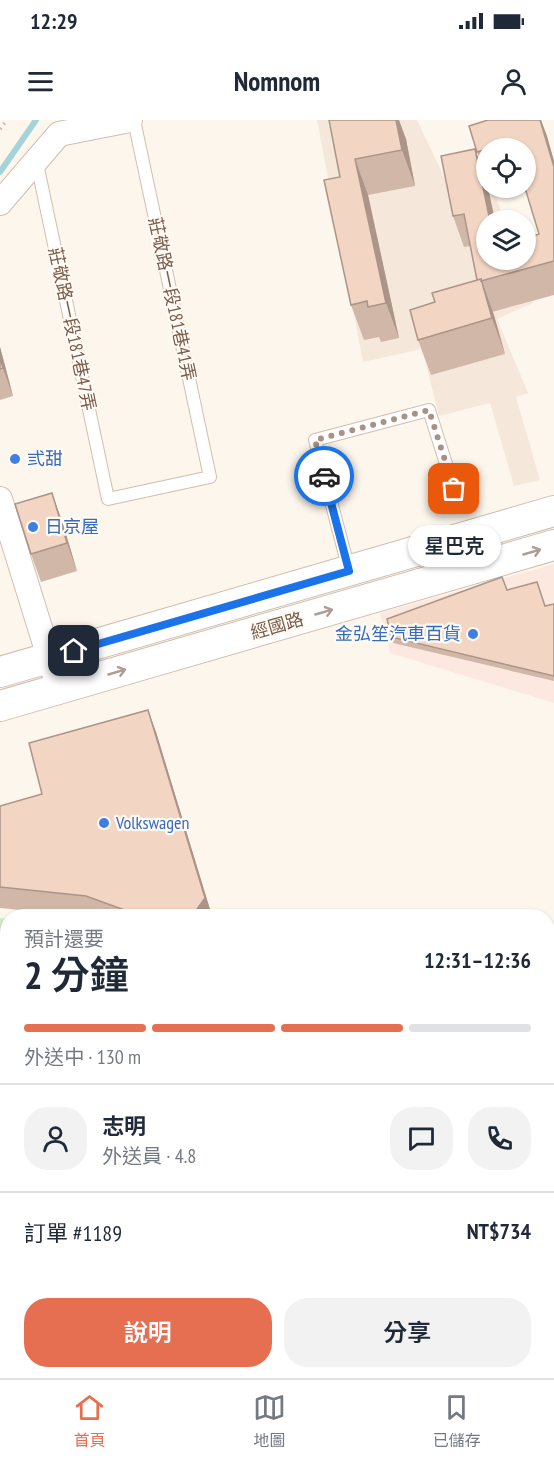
<!DOCTYPE html>
<html lang="zh-TW">
<meta charset="utf-8">
<style>
body{margin:0;font-family:"PT Sans Narrow","Noto Sans TC",sans-serif;background:#f2f2f3;color:#1f2937;height:100vh;display:flex;flex-direction:column;font-size:22px;white-space:nowrap}
*{box-sizing:border-box;margin:0}
p{font-size:20px;color:#747a83}
.icon{flex:none;width:33px;height:33px;fill:none;stroke:currentColor;stroke-width:2;stroke-linecap:round;stroke-linejoin:round}
.map{position:relative;flex:1;overflow:hidden}
.details{position:absolute;left:0px;top:789px;width:555px;height:470px;display:flex;flex-direction:column;background:#fff;border-radius:24px 24px 0 0;box-shadow:0 2px 4px #0004}
.details>*{flex:none}
.controls{position:absolute;left:476px;top:18px;display:grid;gap:12px}
.controls a{display:grid;place-items:center;width:60px;height:60px;border-radius:50%;background:#fff;box-shadow:0 2px 4px #0004;font-size:30px}
.pin{position:absolute;display:grid;place-items:center;width:51px;height:51px;color:#fff;margin:-26px;border-radius:12px;box-shadow:0 3px 9px #0006}
.courier{position:absolute;display:grid;place-items:center;width:60px;height:60px;margin:-30px;border:4px solid #1a73e8;border-radius:50%;background:#fff;color:#222;box-shadow:0 2px 8px #0007}
.bubble{position:absolute;height:42px;border-radius:21px;background:#fff;box-shadow:0 2px 4px #0004;font-size:20px;font-weight:600;line-height:42px;text-align:center}
.summary em{font-style:normal;font-weight:600}
.summary div{display:flex;flex-direction:column-reverse}
.summary{display:flex;align-items:center;justify-content:space-between;height:102px;padding:0 24px}
h1{font-size:39px;font-weight:600;line-height:45px}
.bar{display:grid;grid-template-columns:repeat(4,1fr);gap:9px 6px;align-content:center;height:72px;padding:0 24px}
.bar i{height:8px;border-radius:4px;background:#e0e1e3}
.bar .current{background:#e76f51}
.bar p{grid-column:span 4}
.line{display:flex;align-items:center;gap:15px;padding:0 24px;border-top:2px solid #e0e1e3}
.line div{flex:1}
.round{display:grid;place-items:center;flex:none;width:63px;height:63px;border-radius:24px;background:#f2f2f3}
.action{display:flex;gap:12px;margin-top:auto;padding:12px 24px}
.action a{flex:1;height:69px;border-radius:24px;background:#e76f51;color:#fff;font-size:24px;font-weight:600;line-height:69px;text-align:center}
.action a+a{background:#f2f2f3;color:#1f2937}
.status{display:flex;justify-content:space-between;align-items:center;height:42px;padding:0 30px;background:#fff;direction:ltr}
.status svg{height:16px;fill:currentColor}
header{display:flex;justify-content:space-between;align-items:center;height:78px;padding:0 24px;background:#fff;font-size:27px;font-weight:600}
.menu{display:flex;justify-content:space-around;align-items:center;height:84px;border-top:2px solid #e0e1e3;background:#fff;font-size:16px;color:#747a83}
.menu a{display:grid;justify-items:center;gap:3px}
.menu .current{color:#e76f51}
.map>svg:first-child{display:block}
.residential{fill:#f5e8da}
.commercial{fill:#fde8e0}
.green{fill:#d8ecc9}
.water{fill:#bfe3e8;stroke:#a5d3da;stroke-width:1.5}
.lines{fill:none;stroke-linecap:round;stroke-linejoin:round}
.stream{stroke:#a5d3da;stroke-width:6}
.service-casing{stroke:#d1beb0;stroke-width:14}
.minor-casing{stroke:#d1beb0;stroke-width:26}
.tertiary-casing{stroke:#d1beb0;stroke-width:32}
.path{stroke:#d9b8a5;stroke-width:4;stroke-dasharray:1.5 4.5;stroke-linecap:butt}
.service{stroke:#fff;stroke-width:12}
.minor{stroke:#fff;stroke-width:24}
.tertiary{stroke:#fff;stroke-width:30}
.wall{fill:#d1b7a8}
.shaded-wall{fill:#aa9588}
.building{fill:#f3d5c3;stroke:#aa9588;stroke-width:1.5}
.oneway{stroke:#af9d94}
.done{stroke:#a89285;stroke-width:6;stroke-dasharray:0 10.8}
.route{stroke:#1a73e8;stroke-width:8}
.shop-dot{fill:#3f7fe0;stroke:#fffaf3;stroke-width:2}
.labels{text-anchor:middle;stroke-width:4.5;stroke-linejoin:round;paint-order:stroke}
.street-label{font-size:18px;fill:#7a5c4d;stroke:#fffaf3}
.shop-label{font-size:18px;fill:#366cbe;stroke:#fffaf3;text-anchor:start}
</style>
<div class="status"><b>12:29</b><svg viewBox="0 0 49 12"><path d="M0 12V9h3v3zM5 12V6h3v6zM10 12V3h3v9zM15 12V0h3v12zM26 1h20v11H26zM47 4h2v5h-2z"/></svg></div>
<header><svg class="icon" aria-label="menu" viewBox="0 0 24 24"><path d="M4 6h16M4 12h16M4 18h16"/></svg>Nomnom<svg class="icon" aria-label="person" viewBox="0 0 24 24"><circle cx="12" cy="8" r="4"/><path d="M4 21q1-7 8-7t8 7"/></svg></header>
<div class="map">
<svg width="554" height="1258" viewBox="0 0 554 1258">
<rect width="100%" height="100%" fill="#fdf6ec"/>
<path class="residential" d="M317 0H417L449 67 486 58V68H493L504 100H486V140L524 153 533 183 497 199 528 273 516 277 540 360 514 366 490 283 439 296 422 229 363 242Z"/>
<path class="commercial" d="M554 444V583L390 533 380 493Z"/>
<path class="green" d="M0 798 7 799V940H0Z"/>
<path class="water" d="M554 940V1039L548 1042V943Z
M7 1165V1241L0 1244V1167Z"/>
<g class="lines">
<path class="stream" d="M0 52 36 0"/>
<defs>
<path id="service" d="M36 39 108 379 210 357 134 0
M349 450 315 320 429 290 454 369
M0 1049 5 1069
M510 1251 512 1258"/>
<path id="minor" d="M0 83 59 14 130 0
M0 379 59 569"/>
<path id="tertiary" d="M0 552 554 391
M0 586 554 425"/>
</defs>
<use href="#service" class="service-casing"/>
<use href="#minor" class="minor-casing"/>
<use href="#tertiary" class="tertiary-casing"/>
<path class="path" d="M0 9 7 0
M548 894 554 889
M548 1081 554 1079
M0 1126 8 1123
M104 1258 122 1251"/>
<use href="#service" class="service"/>
<use href="#minor" class="minor"/>
<use href="#tertiary" class="tertiary"/>
</g>
<path class="wall" d="M329 0 406 19 415 66 368 75 399 218 381 222 379 217 364 220 351 185 340 57Z
M488 0H541L554 41V175L492 192 505 234 431 255 418 220 435 182 477 160 470 126 464 127 453 96 441 36 493 95 499 94 501 100H486V140L539 114 525 28H486V56L477 32Z
M0 227 13 276 0 280Z
M62 401 77 451 41 462 31 434Z
M507 470 545 486 554 484V561L393 523 391 517Z
M156 612 212 796H85L0 788V686L42 674Z"/>
<path class="shaded-wall" d="M396 0H399L406 19 415 66 402 30Z
M540 0H541L547 16 554 41V47Z
M475 29 486 59V68H488L495 100 489 96Z
M355 39 368 75 399 218 386 183Z
M481 159 494 195 505 234 492 198Z
M0 227 13 276 3 248 0 237Z
M52 373 62 401 77 451 67 423Z
M148 590 156 612 212 796H192Z"/>
<path class="building" d="M329 0H396L402 30 355 39 386 183 368 187 367 181 351 185 324 60 340 57Z
M488 0H540L554 47V141L481 161V159L477 160 464 94 453 96 441 36 475 29 489 96 499 94 500 100H486V140H525V119L539 114 525 68V28H513L511 22 477 32 469 6Z
M481 159 492 198 418 220 410 190 435 182 432 173Z
M0 237 3 248 0 249Z
M52 373 67 423 31 434 15 384Z
M502 457 507 470 537 462 545 486 554 484V556L391 517 387 499Z
M148 590 205 778 192 796H141L86 776 0 767V686L42 674 29 623Z"/>
<defs><path id="oneway-shaft" d="M-6 0H5M1.5-3L5.5 0L1.5 3" fill="none" stroke-width="1.6" stroke-linecap="round" stroke-linejoin="round" transform="scale(1.5)"/></defs>
<g class="oneway">
<use href="#oneway-shaft" transform="translate(532 432) rotate(-16)"/>
<use href="#oneway-shaft" transform="translate(324 492) rotate(-16)"/>
<use href="#oneway-shaft" transform="translate(117 552) rotate(-16)"/>
</g>
<g class="lines">
<path class="done" d="M324 356 315 320 429 290 454 369"/>
<path class="route" d="M74 531 349 451 324 356"/>
</g>
<g class="shop-dot">
<circle cx="15" cy="339" r="6"/>
<circle cx="33" cy="407" r="6"/>
<circle cx="473" cy="514" r="6"/>
<circle cx="104" cy="703" r="6"/>
</g>
<g class="labels">
<g class="street-label">
<text transform="translate(172 179) rotate(78)" y="6">莊敬路一段181巷41弄</text>
<text transform="translate(72 209) rotate(78)" y="6">莊敬路一段181巷47弄</text>
<text transform="translate(277 506) rotate(-16)" y="6">經國路</text>
</g>
<g class="shop-label">
<text x="27" y="345">弎甜</text>
<text x="45" y="413">日京屋</text>
<text x="461" y="520" text-anchor="end">金弘笙汽車百貨</text>
<text x="116" y="709">Volkswagen</text>
</g>
</g>
</svg>
<div class="controls">
<a><svg class="icon" aria-label="locate" viewBox="0 0 24 24"><circle cx="12" cy="12" r="6"/><path d="M12 2v4M12 18v4M2 12h4M18 12h4"/></svg></a>
<a><svg class="icon" aria-label="layers" viewBox="0 0 24 24"><path d="M12 4l9 5-9 5-9-5zM3 14l9 5 9-5"/></svg></a>
</div>
<div class="pin" style="left:454px;top:369px;background:#ea580c"><svg class="icon" aria-label="bag" viewBox="0 0 24 24"><path d="M5 8h14l-1 12H6zM9 8a3 3 0 0 1 6 0"/></svg></div>
<div class="pin" style="left:74px;top:531px;background:#1f2937"><svg class="icon" aria-label="home" viewBox="0 0 24 24"><path d="M3 11l9-7 9 7M6 9v11h12V9"/></svg></div>
<div class="courier" style="left:324px;top:356px"><svg class="icon" aria-label="car" viewBox="0 0 24 24"><path d="M5 17H2v-5l4-1 3-4h7l3 4 3 1v5h-3M9 17h6M6 11h13"/><circle cx="7" cy="17" r="2"/><circle cx="17" cy="17" r="2"/></svg></div>
<div class="bubble" style="left:408px;top:405px;width:93px">星巴克</div>
<section class="details">
<div class="summary"><div><h1>2 分鐘</h1><p>預計還要</p></div><em>12:31–12:36</em></div>
<div class="bar"><i class="current"></i><i class="current"></i><i class="current"></i><i></i><p>外送中 · 130 m</p></div>
<div class="line" style="height:108px"><a class="round"><svg class="icon" aria-label="person" viewBox="0 0 24 24"><circle cx="12" cy="8" r="4"/><path d="M4 21q1-7 8-7t8 7"/></svg></a><div><b>志明</b><p>外送員 · 4.8</p></div><a class="round"><svg class="icon" aria-label="chat" viewBox="0 0 24 24"><path d="M4 5h16v11H9l-5 4z"/></svg></a><a class="round"><svg class="icon" aria-label="phone" viewBox="0 0 24 24"><path d="M5 4h4l2 5-3 2q2 4 5 5l2-3 5 2v4C11 20 4 13 5 4z"/></svg></a></div>
<div class="line" style="height:78px"><div>訂單 #1189</div><b>NT$734</b></div>
<div class="action"><a>說明</a><a>分享</a></div>
</section>
</div>
<nav class="menu">
<a class="current"><svg class="icon" aria-label="home" viewBox="0 0 24 24"><path d="M3 11l9-7 9 7M6 9v11h12V9"/></svg>首頁</a>
<a><svg class="icon" aria-label="map" viewBox="0 0 24 24"><path d="M3 6l6-2 6 2 6-2v14l-6 2-6-2-6 2zM9 4v14M15 6v14"/></svg>地圖</a>
<a><svg class="icon" aria-label="saved" viewBox="0 0 24 24"><path d="M7 4h10v16l-5-4-5 4z"/></svg>已儲存</a>
</nav>
